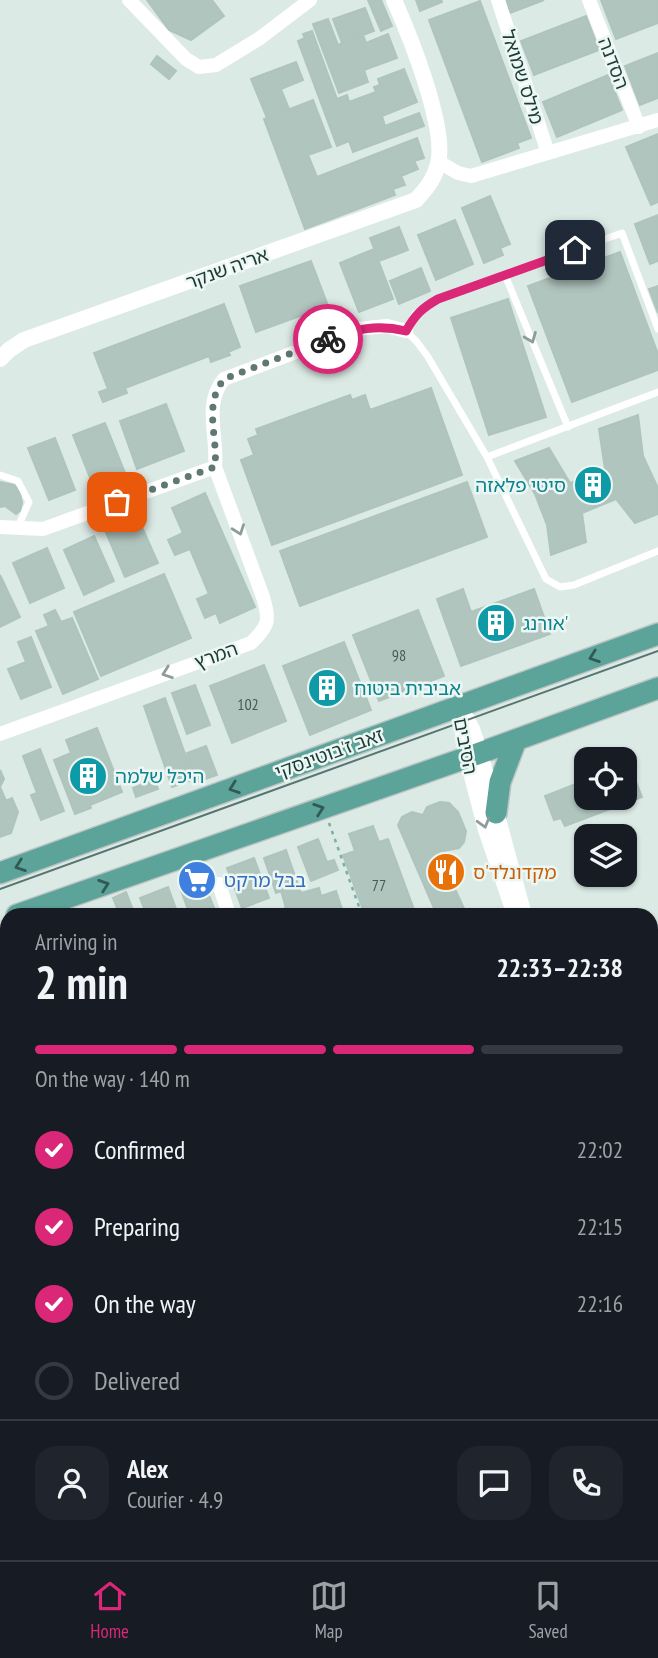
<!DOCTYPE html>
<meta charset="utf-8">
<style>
body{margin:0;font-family:"PT Sans Narrow","Noto Sans Hebrew",sans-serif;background:#20242c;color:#f1f3f6;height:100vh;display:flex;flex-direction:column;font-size:26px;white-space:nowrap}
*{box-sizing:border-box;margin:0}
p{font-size:23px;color:#9ea1a6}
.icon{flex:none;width:38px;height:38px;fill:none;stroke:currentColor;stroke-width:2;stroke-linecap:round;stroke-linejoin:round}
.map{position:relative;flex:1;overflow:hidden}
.sheet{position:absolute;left:0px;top:908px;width:658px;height:653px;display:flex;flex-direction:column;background:#171b24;border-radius:21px 21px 0 0;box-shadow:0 2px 5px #0004}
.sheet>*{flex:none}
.buttons{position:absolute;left:574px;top:747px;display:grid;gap:14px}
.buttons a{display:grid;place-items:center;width:63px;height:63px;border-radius:14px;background:#171b24;box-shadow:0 2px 5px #0004;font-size:35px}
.pin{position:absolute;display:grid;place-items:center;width:60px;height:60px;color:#fff;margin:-30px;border-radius:14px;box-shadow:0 4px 10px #0006}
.courier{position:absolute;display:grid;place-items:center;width:70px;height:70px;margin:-35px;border:5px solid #db2777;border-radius:50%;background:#fff;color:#222;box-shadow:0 2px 9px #0007}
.headline em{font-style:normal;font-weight:600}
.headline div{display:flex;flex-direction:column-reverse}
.headline{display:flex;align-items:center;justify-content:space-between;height:119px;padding:0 35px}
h1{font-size:46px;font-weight:600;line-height:52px}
.bar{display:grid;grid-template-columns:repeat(4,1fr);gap:10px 7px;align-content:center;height:84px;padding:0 35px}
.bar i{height:9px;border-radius:5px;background:#363941}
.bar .current{background:#db2777}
.bar p{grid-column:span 4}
.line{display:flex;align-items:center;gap:18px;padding:0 35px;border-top:2px solid #363941}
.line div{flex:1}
.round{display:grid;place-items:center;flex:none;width:74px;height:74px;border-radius:21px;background:#20242c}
ol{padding:0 35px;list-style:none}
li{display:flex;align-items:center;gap:21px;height:77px}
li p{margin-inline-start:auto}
li .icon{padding:7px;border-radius:50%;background:#db2777;color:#fff;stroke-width:4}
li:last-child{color:#9ea1a6}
li i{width:38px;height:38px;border:4px solid #363941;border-radius:50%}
.menu{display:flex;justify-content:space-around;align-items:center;height:98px;border-top:2px solid #363941;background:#171b24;font-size:19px;color:#9ea1a6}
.menu a{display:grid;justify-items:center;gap:4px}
.menu .current{color:#db2777}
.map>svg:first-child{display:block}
.building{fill:#b1c5bf;stroke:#aec4bd;stroke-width:2}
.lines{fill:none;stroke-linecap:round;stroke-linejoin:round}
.primary-casing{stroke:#bbc4c3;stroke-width:24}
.path{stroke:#79b0a6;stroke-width:2.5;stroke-dasharray:3.5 5;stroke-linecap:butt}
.service{stroke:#fff;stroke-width:7}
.minor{stroke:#fff;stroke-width:14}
.tertiary{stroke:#fff;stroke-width:16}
.primary{stroke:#5ca39a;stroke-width:21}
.tram{stroke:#577672;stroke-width:2}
.oneway{stroke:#8e9c9a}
.oneway2{stroke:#305a54}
.done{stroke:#607873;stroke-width:7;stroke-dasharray:0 12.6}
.route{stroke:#db2777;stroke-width:9}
.labels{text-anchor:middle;stroke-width:5;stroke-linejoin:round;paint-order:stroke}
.number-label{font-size:16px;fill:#425d58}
.street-label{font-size:19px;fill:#1d3a36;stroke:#ecf7f3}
.culture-label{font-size:19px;fill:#0d838f;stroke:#ecf7f3;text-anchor:start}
.food-label{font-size:19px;fill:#c56008;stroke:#ecf7f3;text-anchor:start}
.shop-label{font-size:19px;fill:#366cbe;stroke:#ecf7f3;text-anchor:start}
</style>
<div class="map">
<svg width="658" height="1560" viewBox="0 0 658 1560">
<rect width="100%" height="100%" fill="#dceae5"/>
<path class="building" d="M147 0H212L224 16 191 40 169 30Z
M368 0H381L392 26 381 31Z
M416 0H441L442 2 420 11Z
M505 0H544L510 13Z
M601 0H658V23L616 39Z
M480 1 531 138 517 143 519 148 482 162 429 20Z
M365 8 374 31 342 43 333 19Z
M586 16 599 50 534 75 521 41Z
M328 19 338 45 363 35 366 43 388 34 397 58 364 70 368 82 339 93 313 24Z
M312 31 337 99 347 95 349 102 376 92 374 87 380 85 378 79 404 69 417 102 382 116 385 126 419 113 424 126 353 152 349 141 337 146 298 41 305 38 303 34Z
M658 53V98L640 105 625 66Z
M157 56 176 71 169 79 151 64Z
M296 62 303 80 281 89 289 109 267 118 251 79Z
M608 75 622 110 557 137 543 102Z
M313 100 331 147 308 155 317 177 417 138 424 158 414 161 418 169 401 176 405 185 393 189 395 195 305 229 264 119Z
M658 134V202L651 205 626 147Z
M490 196 510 244 500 248 503 255 484 263 462 208Z
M658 215V261L650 264 635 224Z
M455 220 473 264 436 280 418 235Z
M399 227 408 250 379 261 370 238Z
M374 249 393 299 359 312 340 263Z
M620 252 658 354V370L572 402 528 286Z
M311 261 328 306 256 332 240 286Z
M421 268 430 291 399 304 390 281Z
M658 286V313L649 289Z
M508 299 546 417 489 435 451 318Z
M224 304 240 347 228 352 230 355 211 362 209 356 125 388 127 393 103 402 99 392 108 389 94 353Z
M431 388 462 475 272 545 241 460 254 455 248 439 258 435 256 429 350 395 352 400 365 395 370 410Z
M166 404 184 451 137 469 120 421Z
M638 415 643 456 658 488V514L635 523 616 499 582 513 586 542 551 555 547 525 535 494 515 461 549 448 570 483 605 469 599 429Z
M105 423 125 473 93 485 73 435Z
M55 438 75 490 49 500 28 448Z
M0 482 14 485 19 490 22 503 20 511 16 514 5 506 0 507Z
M467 482 487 537 300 606 280 551Z
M205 493 255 607 220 623 216 613 205 618 197 599 209 594 190 549 175 555 168 540 183 533 172 508Z
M137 516 158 563 125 577 105 530Z
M94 536 114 581 84 595 64 550Z
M47 548 64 588 30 603 13 563Z
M164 574 191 638 101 676 74 612Z
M0 575 20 617 0 627Z
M463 589 471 612 534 589 550 634 461 666 437 599Z
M55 610 61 622 72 618 98 679 63 694 36 631 49 626 44 615Z
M418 610 444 676 379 701 353 635Z
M31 637 51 687 21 699 8 669 26 662 18 642Z
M344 642 371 710 310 735 283 666Z
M264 665 286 721 232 743 210 686Z
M195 685 210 725 187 734 172 693Z
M165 698 194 779 172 787 144 706Z
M97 728 122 792 90 805 91 808 75 814 54 760 71 753 66 740Z
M206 746 217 775 197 782 187 753Z
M40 749 64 811 41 820 31 795 37 793 23 756Z
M0 770 4 779 0 787 6 801 12 798 18 812 11 833 0 837Z
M632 772 642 797 565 826 561 818 554 820 545 796 586 780V798H625V774Z
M154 779 158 789 136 797 133 788Z
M440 802 449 803 458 812 466 831 464 842 459 848 438 852 444 865H453L458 870 456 876H449L467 915H437L398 825 402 817 412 812 423 815 427 807Z
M373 826 379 842 388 839 416 915H365L343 855 355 851 349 834Z
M318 839 327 862 334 860 338 870 311 881 298 847Z
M286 850 298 885 276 893 264 858Z
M254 858 269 898 242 908 227 868Z
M201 876 217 915H190L179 885Z
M298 885 301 893 319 888 321 896 336 891 344 915H282L280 910 286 908 281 891Z
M168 887 178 914 147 915 140 898Z
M126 892 135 915H120L113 898Z
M7 950V988L0 991V953Z
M658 1144V1174L651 1177V1147Z
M3 1161 7 1182 0 1184V1162Z
M658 1193V1230L651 1232V1195Z
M7 1241V1264L0 1266V1244Z
M7 1284V1329L0 1331V1287Z
M0 1358 7 1377V1395L0 1398Z
M7 1419V1477L0 1480V1422Z
M6 1507 7 1535 0 1538V1509Z
M658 1537V1560H653L651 1539Z
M238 1554H352L354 1560H221Z
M379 1554H463L466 1560H381Z
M498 1554H542L544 1560H500Z
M542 1554H637L618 1560H544Z"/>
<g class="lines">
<defs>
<path id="primary" d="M496 813 500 782 516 740
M0 873 658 634
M17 915 480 753 658 688"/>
</defs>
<use href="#primary" class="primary-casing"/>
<path class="path" d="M329 823 362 915"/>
<path class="service" d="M505 275 568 427
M658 329 622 233 438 299 415 314 406 331 417 342 428 357 487 457 546 579 560 587 574 585 658 551
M487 457 658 392
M0 475 18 481 29 502 17 529
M651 1415 658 1413
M478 1554 480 1560"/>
<path class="minor" d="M129 0 186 59 199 67 216 65 260 38 310 0
M498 0 548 153
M589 0 639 127
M439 162 458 173 471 176 658 120
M0 527 43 529 215 467
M0 734 251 643C269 626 270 620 263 597L215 467C218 436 203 404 224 379L357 329 387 326 406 331
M219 884 229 915
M7 1070 4 1072 7 1082"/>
<path class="tertiary" d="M0 359 9 350 24 340 416 200C426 189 434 180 438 164 447 128 410 36 394 0
M459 705 472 729 480 753 524 915
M460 715 467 757 486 830 513 909
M651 986 658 987
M0 1215 7 1213
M651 1322 658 1343
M157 1554 159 1560"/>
<use href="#primary" class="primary"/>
<path class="tram" d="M0 889 658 651"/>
</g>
<defs><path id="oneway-chevron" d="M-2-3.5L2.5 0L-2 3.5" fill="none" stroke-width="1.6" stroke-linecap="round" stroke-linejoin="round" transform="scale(1.75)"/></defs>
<g class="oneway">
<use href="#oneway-chevron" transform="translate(531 338) rotate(68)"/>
<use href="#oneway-chevron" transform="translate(239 530) rotate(70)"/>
<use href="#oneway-chevron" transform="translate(167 673) rotate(160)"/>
<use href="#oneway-chevron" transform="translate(484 823) rotate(74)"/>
</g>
<g class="oneway2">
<use href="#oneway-chevron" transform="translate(594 657) rotate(160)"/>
<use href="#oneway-chevron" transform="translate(234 788) rotate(160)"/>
<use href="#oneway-chevron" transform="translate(319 809) rotate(-19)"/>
<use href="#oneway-chevron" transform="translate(20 866) rotate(160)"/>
<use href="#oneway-chevron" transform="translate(104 885) rotate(-19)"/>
</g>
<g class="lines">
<path class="done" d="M117 502 215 467C218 436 203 405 224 379L328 339"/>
<path class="route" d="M328 339C356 329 377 324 406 331 415 315 422 308 438 299L575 250"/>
</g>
<defs>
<symbol id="building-disc" viewBox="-11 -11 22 22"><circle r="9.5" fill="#0f9aa8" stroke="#ecf7f3"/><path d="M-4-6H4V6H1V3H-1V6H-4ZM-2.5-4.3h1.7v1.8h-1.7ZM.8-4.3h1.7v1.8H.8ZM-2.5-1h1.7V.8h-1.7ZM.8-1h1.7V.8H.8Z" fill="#fff"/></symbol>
<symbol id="restaurant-disc" viewBox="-11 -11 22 22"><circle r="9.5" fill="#e8710a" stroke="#ecf7f3"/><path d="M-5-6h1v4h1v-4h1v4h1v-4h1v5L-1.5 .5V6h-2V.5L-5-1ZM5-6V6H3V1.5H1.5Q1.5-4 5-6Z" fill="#fff"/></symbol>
<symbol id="supermarket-disc" viewBox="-11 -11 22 22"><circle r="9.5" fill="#3f7fe0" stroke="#ecf7f3"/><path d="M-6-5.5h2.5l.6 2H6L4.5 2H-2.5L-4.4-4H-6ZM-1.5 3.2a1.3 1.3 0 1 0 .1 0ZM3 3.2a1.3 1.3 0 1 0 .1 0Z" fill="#fff"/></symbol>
</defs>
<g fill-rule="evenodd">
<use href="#building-disc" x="571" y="463" width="44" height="44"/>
<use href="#building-disc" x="474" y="601" width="44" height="44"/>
<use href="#building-disc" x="305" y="666" width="44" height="44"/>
<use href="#building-disc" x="66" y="754" width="44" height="44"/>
<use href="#restaurant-disc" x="424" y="850" width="44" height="44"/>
<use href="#supermarket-disc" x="175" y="858" width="44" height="44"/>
</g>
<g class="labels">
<g class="number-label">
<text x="399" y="661">98</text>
<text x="248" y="710">102</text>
<text x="379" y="891">77</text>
</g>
<g class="street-label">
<text transform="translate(614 63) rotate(69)" y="7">הסדנה</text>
<text transform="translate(523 77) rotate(72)" y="7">מילס שמואל</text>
<text transform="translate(227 268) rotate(-20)" y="7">אריה שנקר</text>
<text transform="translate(216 655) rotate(-20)" y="7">המרץ</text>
<text transform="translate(466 746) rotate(79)" y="7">הסיבים</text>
<text transform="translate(329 753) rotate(-20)" y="7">זאב ז'בוטינסקי</text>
</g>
<g class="culture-label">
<text x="566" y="492" text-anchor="end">סיטי פלאזה</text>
<text x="523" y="630">אורנג'</text>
<text x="354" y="695">אביבית ביטוח</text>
<text x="115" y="783">היכל שלמה</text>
</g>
<g class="food-label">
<text x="473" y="879">מקדונלד'ס</text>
</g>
<g class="shop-label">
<text x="224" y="887">בבל מרקט</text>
</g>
</g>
</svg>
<div class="buttons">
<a><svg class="icon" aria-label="locate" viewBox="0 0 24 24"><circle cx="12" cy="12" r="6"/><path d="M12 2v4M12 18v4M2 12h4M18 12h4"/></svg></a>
<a><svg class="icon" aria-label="layers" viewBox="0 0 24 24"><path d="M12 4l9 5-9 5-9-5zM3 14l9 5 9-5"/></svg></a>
</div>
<div class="pin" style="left:117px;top:502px;background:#ea580c"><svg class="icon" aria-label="bag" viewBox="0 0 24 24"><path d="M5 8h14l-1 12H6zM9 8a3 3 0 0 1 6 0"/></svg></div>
<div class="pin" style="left:575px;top:250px;background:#1f2937"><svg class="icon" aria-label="home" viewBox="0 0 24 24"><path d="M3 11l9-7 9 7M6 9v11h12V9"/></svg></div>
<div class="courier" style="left:328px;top:339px"><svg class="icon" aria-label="bike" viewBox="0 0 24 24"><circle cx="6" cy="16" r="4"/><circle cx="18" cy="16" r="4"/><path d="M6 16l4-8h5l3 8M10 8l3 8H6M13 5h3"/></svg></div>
<section class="sheet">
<div class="headline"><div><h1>2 min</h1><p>Arriving in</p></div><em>22:33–22:38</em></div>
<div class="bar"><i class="current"></i><i class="current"></i><i class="current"></i><i></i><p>On the way · 140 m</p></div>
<ol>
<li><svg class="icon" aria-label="check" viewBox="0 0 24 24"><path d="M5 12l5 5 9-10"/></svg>Confirmed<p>22:02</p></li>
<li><svg class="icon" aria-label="check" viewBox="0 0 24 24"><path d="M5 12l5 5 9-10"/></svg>Preparing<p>22:15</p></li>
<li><svg class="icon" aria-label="check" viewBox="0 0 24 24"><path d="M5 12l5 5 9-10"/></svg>On the way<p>22:16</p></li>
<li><i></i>Delivered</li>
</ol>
<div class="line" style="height:126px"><a class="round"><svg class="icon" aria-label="person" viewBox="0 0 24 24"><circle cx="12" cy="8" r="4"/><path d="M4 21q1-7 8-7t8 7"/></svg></a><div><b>Alex</b><p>Courier · 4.9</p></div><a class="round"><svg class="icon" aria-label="chat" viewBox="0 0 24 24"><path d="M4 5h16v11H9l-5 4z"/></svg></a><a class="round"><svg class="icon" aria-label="phone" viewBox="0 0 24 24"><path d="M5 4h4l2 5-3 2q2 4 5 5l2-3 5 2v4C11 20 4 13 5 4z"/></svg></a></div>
</section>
</div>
<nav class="menu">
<a class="current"><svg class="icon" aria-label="home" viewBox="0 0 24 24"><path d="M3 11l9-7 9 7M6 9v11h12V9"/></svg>Home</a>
<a><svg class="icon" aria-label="map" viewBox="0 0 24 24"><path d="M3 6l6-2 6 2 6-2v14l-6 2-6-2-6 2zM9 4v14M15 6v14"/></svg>Map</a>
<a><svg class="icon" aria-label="saved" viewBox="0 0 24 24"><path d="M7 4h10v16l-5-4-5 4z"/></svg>Saved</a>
</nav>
